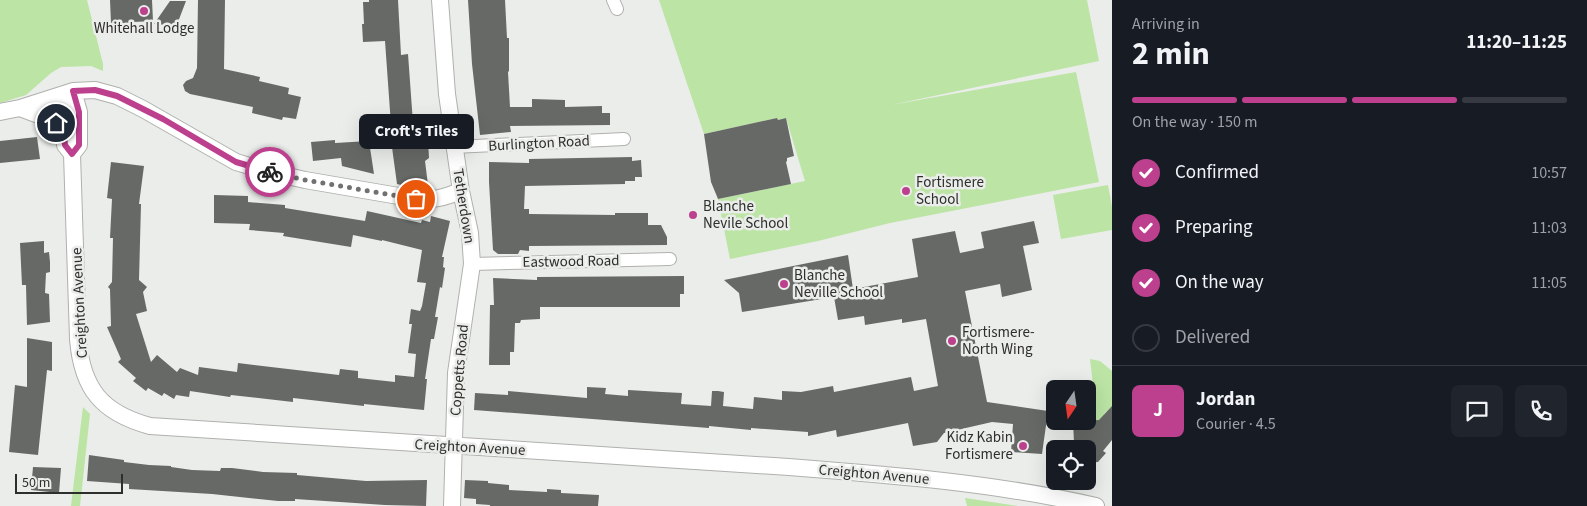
<!DOCTYPE html>
<meta charset="utf-8">
<style>
body{margin:0;font-family:"Source Sans 3",sans-serif;background:#20242c;color:#f1f3f6;height:100vh;display:flex;flex-direction:column;font-size:19px;white-space:nowrap}
*{box-sizing:border-box;margin:0}
p{font-size:16px;color:#9ea1a6}
.icon{flex:none;width:28px;height:28px;fill:none;stroke:currentColor;stroke-width:2;stroke-linecap:round;stroke-linejoin:round}
.map{position:relative;flex:1;overflow:hidden}
.side{display:flex;flex-direction:column;background:#171b24;width:475px}
.side>*{flex:none}
.needle{width:32px;rotate:193deg}
.buttons{position:absolute;left:1046px;top:380px;display:grid;gap:10px}
.buttons a{display:grid;place-items:center;width:50px;height:50px;border-radius:8px;background:#171b24;box-shadow:0 5px 20px #0002;font-size:25px}
.scale{position:absolute;left:15px;bottom:12px;width:108px;box-sizing:border-box;padding-left:5px;border:2px solid #2e2f2d;border-top:0;font-size:14px;line-height:18px;white-space:nowrap;color:#2e2f2d;-webkit-text-stroke:4px #eaede9;paint-order:stroke}
.pin{position:absolute;display:grid;place-items:center;width:42px;height:42px;color:#fff;margin:-21px;border:2px solid #fff;border-radius:50%;box-shadow:0 1px 5px #0007}
.courier{position:absolute;display:grid;place-items:center;width:50px;height:50px;margin:-25px;border:4px solid #bd408f;border-radius:50%;background:#fff;color:#222;box-shadow:0 1px 6px #0007}
.bubble{position:absolute;height:35px;border-radius:8px;background:#171b24;box-shadow:0 5px 20px #0002;font-size:16px;font-weight:700;line-height:35px;text-align:center}
.headline em{font-style:normal;font-weight:700}
.headline div{display:flex;flex-direction:column-reverse}
.headline{display:flex;align-items:center;justify-content:space-between;height:85px;padding:0 20px}
h1{font-size:32px;font-weight:700;line-height:38px}
.bar{display:grid;grid-template-columns:repeat(4,1fr);gap:8px 5px;align-content:center;height:60px;padding:0 20px}
.bar i{height:6px;border-radius:4px;background:#363941}
.bar .current{background:#bd408f}
.bar p{grid-column:span 4}
.line{display:flex;align-items:center;gap:12px;padding:0 20px;border-top:1px solid #363941}
.line div{flex:1}
.round{display:grid;place-items:center;flex:none;width:52px;height:52px;border-radius:8px;background:#20242c}
ol{padding:0 20px;list-style:none}
li{display:flex;align-items:center;gap:15px;height:55px}
li p{margin-inline-start:auto}
li .icon{padding:5px;border-radius:50%;background:#bd408f;color:#fff;stroke-width:4}
li:last-child{color:#9ea1a6}
li i{width:28px;height:28px;border:2px solid #363941;border-radius:50%}
main{display:flex;flex:1;min-height:0}
.map>svg:first-child{display:block}
.green{fill:#bbe4a5}
.building{fill:#676966}
.lines{fill:none;stroke-linecap:round;stroke-linejoin:round}
.minor-casing{stroke:#afb1ad;stroke-width:14}
.tertiary-casing{stroke:#afb1ad;stroke-width:18}
.minor{stroke:#fff;stroke-width:12}
.tertiary{stroke:#fff;stroke-width:16}
.done{stroke:#70726f;stroke-width:5;stroke-dasharray:0 9}
.route{stroke:#bd408f;stroke-width:6}
.poi-dot{fill:#bd408f;stroke:#eaede9;stroke-width:2}
.labels{text-anchor:middle;stroke-width:5;stroke-linejoin:round;paint-order:stroke}
.poi-label{font-size:15px;fill:#2e2f2d;stroke:#eaede9;text-anchor:start}
.street-label{font-size:15px;fill:#2e2f2d;stroke:#eaede9}
</style>
<main>
<div class="map">
<svg width="1112" height="506" viewBox="0 0 1112 506">
<rect width="100%" height="100%" fill="#eaede9"/>
<path class="green" d="M0 0H87L103 64V71L91 66 61 67 51 73 26 95 0 103Z
M659 0H1087L1099 61 891 105 1076 72 1099 182 890 223 818 241 730 259 718 199 805 181 786 118 778 120 777 118 704 134Z
M1108 185 1112 207V230L1061 239 1053 195Z
M1090 359 1100 361 1112 371V407L1104 414 1107 418 1101 423 1097 420H1088V391L1093 385Z
M83 407 90 414 80 506H71Z
M965 498 1018 506H967Z"/>
<path class="building" d="M110 0H152L153 21 134 22 133 24H121L116 35 111 23Z
M198 0H225L224 69 260 77 259 81 289 88 288 94 301 97 296 119 283 117 282 120 252 113 253 107 190 94 185 91 183 85 186 81 193 78 197 68Z
M369 0H398L401 55 408 54 414 137 422 136 428 140 429 158 425 161 428 185 426 189H418L397 184 391 140 392 139 385 41 363 42 362 24H364L363 2H369Z
M468 0H505L507 38H509V71L508 72 510 107H532V99L565 100V107L602 106V113H610V125L510 126 511 132 480 135 472 64Z
M170 1H186L173 35 167 25 154 24Z
M777 118 778 120 786 118 794 156 787 158V161L786 162 791 184 718 199 711 182 704 134Z
M37 137 40 159 0 163V141Z
M335 140V143L369 141 374 174 342 166 341 158 313 161 311 142Z
M632 157V161L641 160 642 177H635V181H625V184L525 186 524 209H529V214L615 215V213H648V225H661L667 237V245L529 246V251L520 250 518 254H498L493 250 489 182V162L529 163V159Z
M111 162 144 166 139 204H141L139 280 147 287 143 292 147 311 136 314 151 362 157 355 177 372 180 368 198 375 199 367 237 372 238 363 339 375 340 369 358 371V378L395 382V375L414 377 416 354 408 353 412 324H409L411 309 420 311 422 306 426 283 417 282 422 250 382 240V241L353 235 351 247 283 236 284 233 249 230 250 224 214 223V195L248 196V202L285 205V208L365 221 367 211 421 223 422 220 430 222 431 216 450 221 442 257H444L443 267 445 268 442 288 440 287 435 317H438L434 339H431L425 379H427L424 410 364 404V406L293 398V402L231 395 230 397 190 391 189 397 176 395 174 399 164 393 162 396 148 388 146 391 133 381 136 378 118 362 121 359 107 327 111 326 110 289 108 287 112 282 113 238H110L112 199 107 198Z
M1034 221 1039 243 1023 246 1032 290 1002 297 1000 284 965 291 987 402 1048 411 1042 454 1011 452 1013 424 992 422 944 433 937 442 913 446 908 423 837 437 836 430 808 436V432L751 428V430L709 426V428L474 410 475 393 508 395V391L587 398V387L606 388 605 394 628 396V390L662 392 682 393 681 404 711 406 712 391H718L724 392 723 406 753 409 754 397 782 400V391L801 392 833 386 834 392 911 377 914 391 938 386 926 319 902 323V319L865 325 864 316 838 320 834 297 742 312 739 293 724 280 848 255 853 289 918 277 912 239 955 231 960 253 984 248 981 232Z
M44 241V253L49 252 50 262V272L46 273 45 293 49 294 50 322 27 325 26 285H22L20 243Z
M684 276V294H680V307H540V319L521 320 520 323H515L514 352H510V365H489L490 305H494L493 278 537 280V277Z
M27 338 52 342V371L47 370 38 455 9 452 15 385 27 387Z
M1112 406V440L1103 451 1106 453 1098 462 1088 463V449H1077L1078 444 1074 443 1073 421 1099 420Z
M89 455 124 460V462L149 465 171 466V467L192 470 220 471 221 468H232L263 472 297 473V475L366 481 427 480 426 506 385 505 295 499V501H278L212 494 129 489V484L87 481Z
M33 467 61 468 59 493 31 490Z
M465 480 488 481V483L509 485V490L547 492V489L561 490V493L599 495 598 506H490V505L476 504V499L464 498Z"/>
<g class="lines">
<defs>
<path id="minor" d="M613 0 617 9
M454 147 624 139
M472 264 670 259"/>
<path id="tertiary" d="M440 0 447 94 461 191 470 233 472 264 456 373 452 506
M73 91 64 111 63 120 65 145 72 154 78 339C82 389 102 413 150 426L789 467C892 475 995 483 1096 506
M20 108 52 120 65 134
M0 112 20 108 73 91 95 90 117 96 143 109 236 162 266 171 305 180 416 199C433 201 445 197 461 191
M72 154 79 145V112L73 91"/>
</defs>
<use href="#minor" class="minor-casing"/>
<use href="#tertiary" class="tertiary-casing"/>
<use href="#minor" class="minor"/>
<use href="#tertiary" class="tertiary"/>
</g>
<g class="lines">
<path class="done" d="M270 172 305 180 416 199"/>
<path class="route" d="M56 123 64 134 65 145 72 154 79 145V112L73 91 95 90 117 96 163 119 236 162 270 172"/>
</g>
<g class="poi-dot">
<circle cx="144" cy="11" r="5"/>
<circle cx="906" cy="191" r="5"/>
<circle cx="693" cy="215" r="5"/>
<circle cx="784" cy="284" r="5"/>
<circle cx="952" cy="341" r="5"/>
<circle cx="1023" cy="446" r="5"/>
</g>
<g class="labels">
<g class="poi-label">
<text x="144" y="33" text-anchor="middle">Whitehall Lodge</text>
<text x="916" y="187">Fortismere<tspan x="916" dy="17">School</tspan></text>
<text x="703" y="211">Blanche<tspan x="703" dy="17">Nevile School</tspan></text>
<text x="794" y="280">Blanche<tspan x="794" dy="17">Neville School</tspan></text>
<text x="962" y="337">Fortismere-<tspan x="962" dy="17">North Wing</tspan></text>
<text x="1013" y="442" text-anchor="end">Kidz Kabin<tspan x="1013" dy="17">Fortismere</tspan></text>
</g>
<g class="street-label">
<text transform="translate(539 143) rotate(-3)" y="5">Burlington Road</text>
<text transform="translate(464 206) rotate(81)" y="5">Tetherdown</text>
<text transform="translate(571 261) rotate(-1)" y="5">Eastwood Road</text>
<text transform="translate(79 303) rotate(-93)" y="5">Creighton Avenue</text>
<text transform="translate(459 370) rotate(-85)" y="5">Coppetts Road</text>
<text transform="translate(470 447) rotate(3)" y="5">Creighton Avenue</text>
<text transform="translate(874 474) rotate(5)" y="5">Creighton Avenue</text>
</g>
</g>
</svg>
<div class="buttons">
<a><svg class="needle" viewBox="-14 -14 28 28"><path d="M0-13l5 13h-10z" fill="#e53935"/><path d="M0 13l5-13h-10z" fill="#9ea1a6"/></svg></a>
<a><svg class="icon" aria-label="locate" viewBox="0 0 24 24"><circle cx="12" cy="12" r="6"/><path d="M12 2v4M12 18v4M2 12h4M18 12h4"/></svg></a>
</div>
<div class="scale">50 m</div>
<div class="pin" style="left:416px;top:199px;background:#ea580c"><svg class="icon" aria-label="bag" viewBox="0 0 24 24"><path d="M5 8h14l-1 12H6zM9 8a3 3 0 0 1 6 0"/></svg></div>
<div class="pin" style="left:56px;top:123px;background:#1f2937"><svg class="icon" aria-label="home" viewBox="0 0 24 24"><path d="M3 11l9-7 9 7M6 9v11h12V9"/></svg></div>
<div class="courier" style="left:270px;top:172px"><svg class="icon" aria-label="bike" viewBox="0 0 24 24"><circle cx="6" cy="16" r="4"/><circle cx="18" cy="16" r="4"/><path d="M6 16l4-8h5l3 8M10 8l3 8H6M13 5h3"/></svg></div>
<div class="bubble" style="left:359px;top:114px;width:115px">Croft's Tiles</div>
</div>
<section class="side">
<div class="headline"><div><h1>2 min</h1><p>Arriving in</p></div><em>11:20–11:25</em></div>
<div class="bar"><i class="current"></i><i class="current"></i><i class="current"></i><i></i><p>On the way · 150 m</p></div>
<ol>
<li><svg class="icon" aria-label="check" viewBox="0 0 24 24"><path d="M5 12l5 5 9-10"/></svg>Confirmed<p>10:57</p></li>
<li><svg class="icon" aria-label="check" viewBox="0 0 24 24"><path d="M5 12l5 5 9-10"/></svg>Preparing<p>11:03</p></li>
<li><svg class="icon" aria-label="check" viewBox="0 0 24 24"><path d="M5 12l5 5 9-10"/></svg>On the way<p>11:05</p></li>
<li><i></i>Delivered</li>
</ol>
<div class="line" style="height:90px"><b class="round" style="background:#bd408f;color:#fff">J</b><div><b>Jordan</b><p>Courier · 4.5</p></div><a class="round"><svg class="icon" aria-label="chat" viewBox="0 0 24 24"><path d="M4 5h16v11H9l-5 4z"/></svg></a><a class="round"><svg class="icon" aria-label="phone" viewBox="0 0 24 24"><path d="M5 4h4l2 5-3 2q2 4 5 5l2-3 5 2v4C11 20 4 13 5 4z"/></svg></a></div>
</section>
</main>
